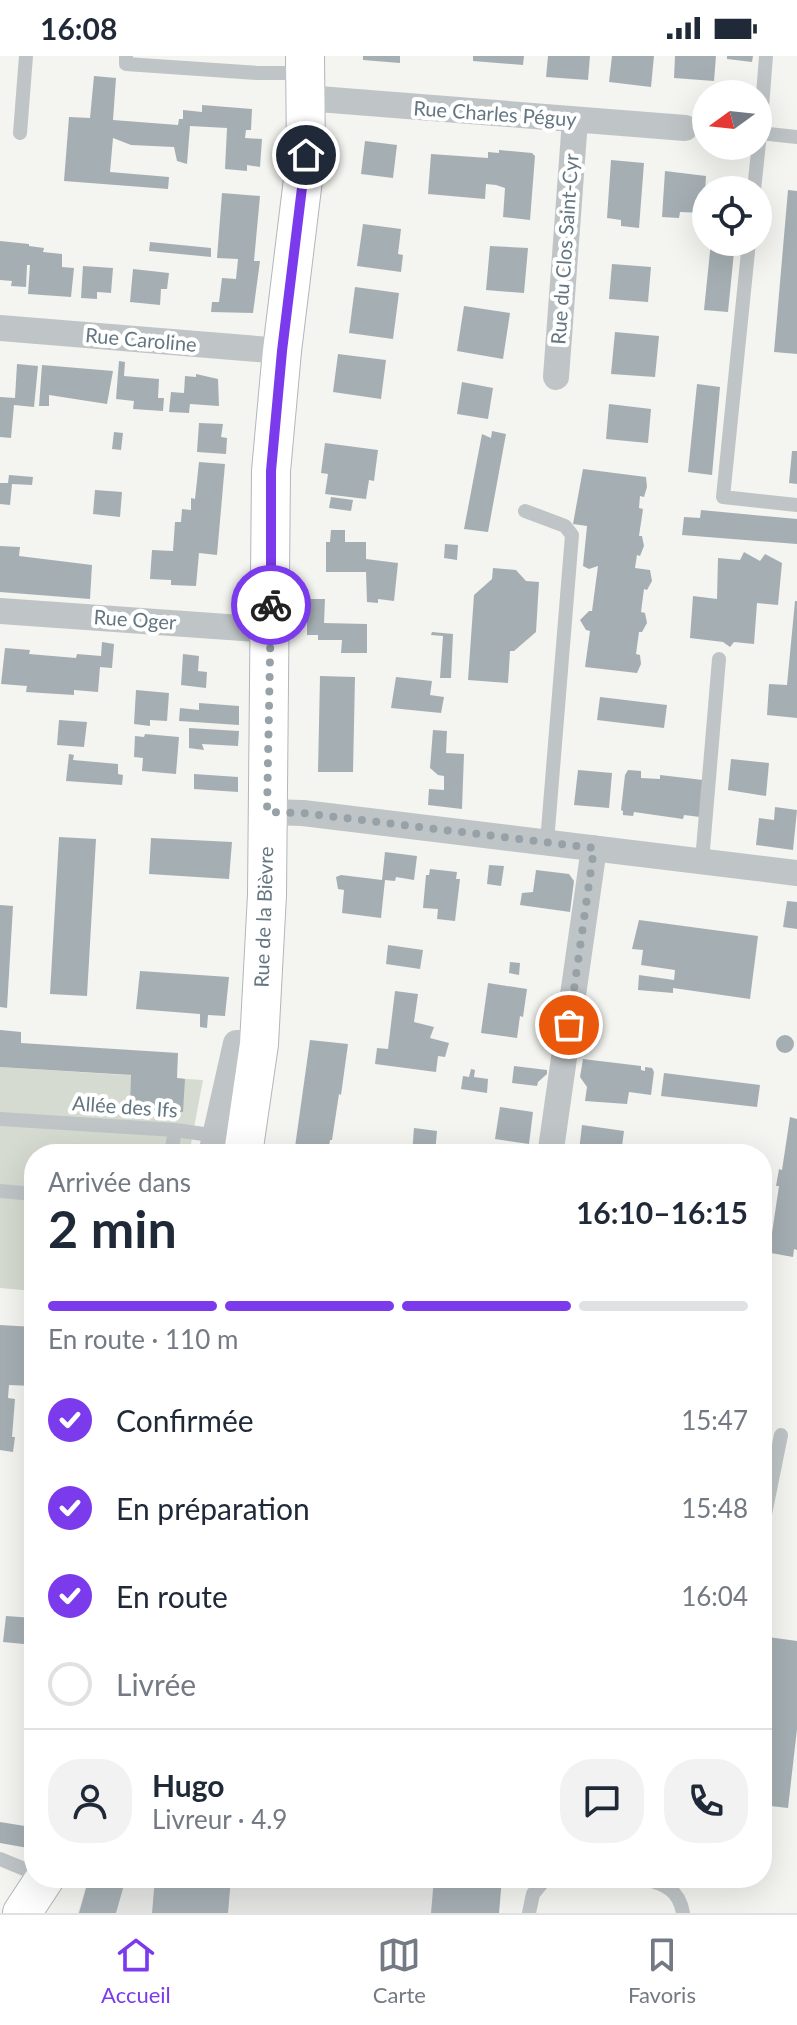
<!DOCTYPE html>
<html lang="fr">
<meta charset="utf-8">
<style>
body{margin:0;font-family:Lato,sans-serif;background:#f2f2f3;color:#1f2937;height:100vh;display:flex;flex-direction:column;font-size:30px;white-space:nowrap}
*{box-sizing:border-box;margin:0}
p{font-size:26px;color:#747a83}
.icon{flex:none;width:44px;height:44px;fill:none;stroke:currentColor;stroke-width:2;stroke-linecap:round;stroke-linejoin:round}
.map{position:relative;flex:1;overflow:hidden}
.panel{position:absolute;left:24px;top:1088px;width:748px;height:744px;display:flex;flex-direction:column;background:#fff;border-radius:32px;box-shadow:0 8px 32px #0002}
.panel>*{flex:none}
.needle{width:52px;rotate:255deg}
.tools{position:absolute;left:692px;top:24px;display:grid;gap:16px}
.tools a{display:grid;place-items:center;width:80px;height:80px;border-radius:50%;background:#fff;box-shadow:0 8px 32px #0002;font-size:40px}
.pin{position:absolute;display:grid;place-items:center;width:68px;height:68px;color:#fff;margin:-34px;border:4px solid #fff;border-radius:50%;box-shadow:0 2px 8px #0007}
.courier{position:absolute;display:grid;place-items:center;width:80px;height:80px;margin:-40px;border:6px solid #7c3aed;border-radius:50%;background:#fff;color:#222;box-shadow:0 2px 10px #0007}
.overview em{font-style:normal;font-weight:700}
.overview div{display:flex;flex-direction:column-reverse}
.overview{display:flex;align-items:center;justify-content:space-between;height:136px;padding:0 24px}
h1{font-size:52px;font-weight:700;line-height:60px}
.bar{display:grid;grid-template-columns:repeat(4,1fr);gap:12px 8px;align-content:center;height:96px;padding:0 24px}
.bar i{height:10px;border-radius:6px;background:#e0e1e3}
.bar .selected{background:#7c3aed}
.bar p{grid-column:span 4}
.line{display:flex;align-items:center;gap:20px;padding:0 24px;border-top:2px solid #e0e1e3}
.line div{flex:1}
.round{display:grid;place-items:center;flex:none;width:84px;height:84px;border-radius:32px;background:#f2f2f3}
ol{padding:0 24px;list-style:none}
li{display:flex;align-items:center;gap:24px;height:88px}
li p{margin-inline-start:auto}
li .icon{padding:8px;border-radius:50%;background:#7c3aed;color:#fff;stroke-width:4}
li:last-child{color:#747a83}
li i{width:44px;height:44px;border:4px solid #e0e1e3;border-radius:50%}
.status{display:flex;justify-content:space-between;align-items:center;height:56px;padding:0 40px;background:#fff;direction:ltr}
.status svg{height:22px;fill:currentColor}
.tab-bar{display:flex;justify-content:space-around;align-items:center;height:112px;border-top:2px solid #e0e1e3;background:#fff;font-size:22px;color:#747a83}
.tab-bar a{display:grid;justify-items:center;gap:4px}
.tab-bar .selected{color:#7c3aed}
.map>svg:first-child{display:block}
.built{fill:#e5e5e4}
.green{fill:#d6dbd1}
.building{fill:#a5afb3}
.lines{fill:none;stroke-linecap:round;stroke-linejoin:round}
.secondary-casing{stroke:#b1b7bb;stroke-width:40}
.service{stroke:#bfc4c6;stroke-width:14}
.minor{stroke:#bfc4c6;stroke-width:26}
.secondary{stroke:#fff;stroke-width:38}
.done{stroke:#96a2a8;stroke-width:8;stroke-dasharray:0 14.4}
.route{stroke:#7c3aed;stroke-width:10}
.labels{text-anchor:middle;stroke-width:8;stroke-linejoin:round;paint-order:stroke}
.street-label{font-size:20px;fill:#637681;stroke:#fff}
</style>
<div class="status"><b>16:08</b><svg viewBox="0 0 49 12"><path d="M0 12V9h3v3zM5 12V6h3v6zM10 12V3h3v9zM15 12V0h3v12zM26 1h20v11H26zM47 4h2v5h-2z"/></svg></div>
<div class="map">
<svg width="797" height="1857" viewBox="0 0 797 1857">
<rect width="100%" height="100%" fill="#f4f4f0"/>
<path class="built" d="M88 1822H435L432 1857H78Z"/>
<path class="green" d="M0 1011 203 1024 189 1098H34V1235L0 1232Z"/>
<path class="building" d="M363 0H400V7L363 4Z
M473 0H524L523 9 473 5Z
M548 0H590L588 24 546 21Z
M612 0H654L651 31 609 26Z
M675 0H716L714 25 674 22Z
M727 0H753L752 6 727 3Z
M94 20 116 22 113 64 178 69 179 63H183V54L202 56V49L252 53 251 74H246L245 82 262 83 260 111 247 109V115L225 113 227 72 190 70 187 108 177 105 174 91 131 89 113 82 110 116 169 121 168 133 64 125 69 61 90 62Z
M365 85 397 89 393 122 361 118Z
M499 94 532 97 535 100 530 164 503 161 505 132 496 129 486 128 485 143 428 138 431 98 488 102V96L499 97Z
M611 104 644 107 639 172 621 170V164L607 162Z
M665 115 706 120 704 157 680 156 679 162 662 161Z
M788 134 797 135V298L774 296Z
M222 137 260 140 254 205H260L253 257 211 256 212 246H219L222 222 236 223 238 203 217 202Z
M363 168 401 173 398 198 403 199 401 216 357 210Z
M0 185 29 188V190L44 192 43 196 62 198V211L74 212 71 241 28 238 30 209H27L26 231 11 230 12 225 0 224Z
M150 186 211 192V201L149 195Z
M711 186H735L728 256 704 254Z
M490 190 528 192 524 237 486 234Z
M612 208 651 211 648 246 609 243Z
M83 210 113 212 111 237 97 236V243L81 242Z
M133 213 169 217 167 233H161L160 249 130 246Z
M355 231 399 237 393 283 349 277Z
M464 250 510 257 503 303 457 295Z
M615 276 659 280 655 321 611 318Z
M338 298 386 304 381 343 333 336Z
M119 305 125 306 124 320 159 323 158 342H164L163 355 133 353 134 345 116 343Z
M17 308 38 310 34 351 14 349 11 382 0 381V341L15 342Z
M42 309 113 315 107 348 49 339V350H39Z
M196 318 218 323 219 350 190 348 189 357 169 356 171 336 184 337 185 320 196 321Z
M462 326 493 332 488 363 457 358Z
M697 328 720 331 712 419 688 416Z
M609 348 651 353 648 387 606 383Z
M199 367 223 368 221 381 227 382 226 398 197 396Z
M492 375 506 378 488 476 464 473 482 378 491 382Z
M114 376 123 377 121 394 112 393Z
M325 387 378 394 374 425 369 424 366 443 325 438 328 418 321 417Z
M792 395H797V428L789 427Z
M199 406 225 408 217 499 199 497 196 530 171 529V524L150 523 152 494 173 495 175 466H181L182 453 191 454V442L195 443Z
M583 413 646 421 647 431 644 441 640 440 639 452 643 453 639 480H642L644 490 640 500 637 499 635 512 650 514 652 525 647 534 644 533 641 556 645 557 647 567 642 576H639L636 598 640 599 641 608 637 617 585 611 590 575 586 574 580 564 589 555H592L598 510 589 513 583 510 587 470 573 468Z
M9 419 33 421 32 429 12 428 10 449 0 448V427H8Z
M95 434 122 436 120 461 93 458Z
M331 441 353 444 351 455 329 452Z
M701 454 797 463V488L682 479 684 461 700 462Z
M331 474H345V486H366V503L398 507 394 545 378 543V547L367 546 366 516H326V486H330Z
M445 488 458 489 457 504 444 502Z
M0 490 20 491 19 500 92 509 90 543 0 536Z
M744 496 760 505 765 498 782 507 778 549 757 547 754 588 734 586 730 591 723 586 690 582 693 540 717 543 718 502 740 504Z
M493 512 516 514 526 525 539 526 536 576 514 595H510L508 627 468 624 474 539 492 523Z
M307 543H325L324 567 367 568V597H341L342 584H318V579H307Z
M795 545H797V662L767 659 769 628 787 629Z
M432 576 453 578 451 622H440L443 580 431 579Z
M102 586 114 588 112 612 100 611 98 636 74 634V639L26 636 27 630 1 628 5 592 30 594 29 598 76 602 77 598 101 600Z
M183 598 199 600 198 615 207 616 206 632 181 629Z
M320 620 355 621 353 716H318Z
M396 621 432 625 430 639 444 641 441 657 391 652Z
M136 634 169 637 167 665 150 664V670L134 668Z
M600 641 667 649 664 672 597 664Z
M199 647 239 650V669L179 665 180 652 199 654Z
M59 664 87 666 84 691 57 689Z
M189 672 239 675 238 690 202 688 204 694 189 692Z
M433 674 447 675 446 697 464 698 462 753 428 749 429 733 444 734V720L438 719 430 712Z
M145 678 179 681 176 718 142 715 143 702 134 701 135 680 144 681Z
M69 698 74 699 73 704 118 708V718L123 719 122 729 66 725Z
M731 703 769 707 766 740 728 734Z
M578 714 612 717 609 752 574 749Z
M628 714 641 715V722L660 723V719L703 724 700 761 684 759 683 763 634 756 633 760 623 759V755L621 754 625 719Z
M194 718 238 721V736L194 733Z
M775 751 797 754 793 794 756 789 759 762 774 764Z
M59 781 96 783 87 940 50 938Z
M151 782 232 786 229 823 149 818Z
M385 796 417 800 414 824 396 821 395 825 385 824 381 862 342 857 344 834 338 833 336 821 341 819 382 824Z
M489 809 504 810 501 830 487 828Z
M430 813 457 816 456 823H460L455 865 437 863 438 853 423 852 426 819H429Z
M536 814 569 818 574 825 570 856 520 849 522 837 533 836Z
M787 845 797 846V873L783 871Z
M0 849 13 850 7 952 0 951Z
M639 864 758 880 750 943 673 932V937L638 934 639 919 674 924 675 914 641 909 643 894 632 893Z
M388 889 423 894 420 913 386 908Z
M510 906 520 907 519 919 509 917Z
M140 915 229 921 225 960 208 959 207 972 200 971V958L136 953Z
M488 927 527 933 523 961 520 960 517 982 481 977Z
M395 935 418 938 414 966 434 971 430 982 449 987 445 1001 438 1000 436 1016 375 1008 377 992 388 993Z
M0 974 21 976V987L178 997 177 1022 185 1023 183 1056 130 1052 131 1019 0 1011Z
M776 988a9 9 0 1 1 18 0a9 9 0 1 1-18 0Z
M310 984 348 988 341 1039 339 1038 332 1084H330L328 1098H294Z
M583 1003 641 1010V1014L645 1015V1011L652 1012 654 1016 651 1039 629 1036 627 1048 585 1045 587 1031 580 1021Z
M514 1010 547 1014V1018L538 1026 537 1030 512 1027Z
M471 1013 475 1014 474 1021 488 1023 487 1037 461 1033 463 1020 469 1021Z
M664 1017 760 1029 757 1051 661 1040Z
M500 1051 533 1056 529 1088 495 1083Z
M790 1061 797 1063V1194L794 1193 793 1201 771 1197 772 1190H770L779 1130H776L779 1113 782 1114Z
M582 1069 624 1075 621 1098 579 1095Z
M414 1072 437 1075 435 1098H412Z
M474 1091 514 1096 513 1098H473Z
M0 1269 34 1271V1330L9 1329 8 1342 15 1343 12 1381H15L13 1396 0 1394Z
M6 1560 34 1562V1589L3 1586Z
M768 1581 797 1585V1673L788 1752 762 1749V1609L765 1610Z
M27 1651 34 1652V1674H24Z
M0 1766 31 1771 28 1792 0 1787Z
M89 1822H126L116 1857H79Z
M155 1822H231L228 1857H152Z
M434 1822H502L499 1857H431Z"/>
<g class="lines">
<defs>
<path id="secondary" d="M243 1098 259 988 267 839 271 415 282 295 306 99 305 0
M22 1857 45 1822"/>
</defs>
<use href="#secondary" class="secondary-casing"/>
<path class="service" d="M126 0V8L258 17H305
M20 77 26 0
M760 77 766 0
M754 134 760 77 797 81
M749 186 723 441 797 449
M525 455 565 470 572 479 547 786
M702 805 719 603
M0 1063 175 1074 218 1080
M171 1098 175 1074
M0 1135 34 1138
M762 1473 781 1379
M0 1803 34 1817
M642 1822C664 1828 679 1833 683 1857
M529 1857 533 1838 546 1822"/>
<path class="minor" d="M306 42 685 72
M0 272 282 295
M556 321 575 64
M0 555 271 574
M267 756 303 757 797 817
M551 1093 594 792
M211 1098 236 987 259 988"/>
<use href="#secondary" class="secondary"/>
</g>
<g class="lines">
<path class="done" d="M271 549 267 756 303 757 594 792 569 969"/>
<path class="route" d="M271 549V415L282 295 306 99"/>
</g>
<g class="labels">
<g class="street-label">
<text transform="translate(495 58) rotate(4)" y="7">Rue Charles Péguy</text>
<text transform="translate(565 193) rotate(-86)" y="7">Rue du Clos Saint-Cyr</text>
<text transform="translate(141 284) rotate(5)" y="7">Rue Caroline</text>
<text transform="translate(135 564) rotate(4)" y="7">Rue Oger</text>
<text transform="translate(264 861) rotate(-88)" y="7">Rue de la Bièvre</text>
<text transform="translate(125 1051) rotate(4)" y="7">Allée des Ifs</text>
</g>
</g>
</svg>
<div class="tools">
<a><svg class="needle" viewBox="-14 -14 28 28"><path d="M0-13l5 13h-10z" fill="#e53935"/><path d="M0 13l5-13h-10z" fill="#747a83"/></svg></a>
<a><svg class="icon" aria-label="locate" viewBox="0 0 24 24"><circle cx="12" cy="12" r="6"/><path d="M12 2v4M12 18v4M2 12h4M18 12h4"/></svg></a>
</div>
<div class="pin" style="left:569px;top:969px;background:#ea580c"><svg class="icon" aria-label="bag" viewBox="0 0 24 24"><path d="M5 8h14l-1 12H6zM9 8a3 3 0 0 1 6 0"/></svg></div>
<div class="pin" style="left:306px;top:99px;background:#1f2937"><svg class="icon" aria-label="home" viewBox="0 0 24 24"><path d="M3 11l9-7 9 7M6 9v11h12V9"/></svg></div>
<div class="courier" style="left:271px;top:549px"><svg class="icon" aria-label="bike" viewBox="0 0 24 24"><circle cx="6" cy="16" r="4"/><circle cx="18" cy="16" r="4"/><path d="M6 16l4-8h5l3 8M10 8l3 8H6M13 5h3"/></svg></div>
<section class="panel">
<div class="overview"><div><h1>2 min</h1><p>Arrivée dans</p></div><em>16:10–16:15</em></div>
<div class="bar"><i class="selected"></i><i class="selected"></i><i class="selected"></i><i></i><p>En route · 110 m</p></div>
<ol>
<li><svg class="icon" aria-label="check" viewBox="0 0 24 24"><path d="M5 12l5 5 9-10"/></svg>Confirmée<p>15:47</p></li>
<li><svg class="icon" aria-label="check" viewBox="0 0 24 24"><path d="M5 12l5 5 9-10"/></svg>En préparation<p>15:48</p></li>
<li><svg class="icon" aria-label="check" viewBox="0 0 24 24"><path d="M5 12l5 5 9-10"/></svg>En route<p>16:04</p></li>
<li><i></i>Livrée</li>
</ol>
<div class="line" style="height:144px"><a class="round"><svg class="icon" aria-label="person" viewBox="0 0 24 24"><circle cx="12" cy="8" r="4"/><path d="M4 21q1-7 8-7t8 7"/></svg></a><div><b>Hugo</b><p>Livreur · 4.9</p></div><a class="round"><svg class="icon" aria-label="chat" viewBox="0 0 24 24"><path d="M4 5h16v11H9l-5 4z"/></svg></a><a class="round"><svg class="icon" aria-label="phone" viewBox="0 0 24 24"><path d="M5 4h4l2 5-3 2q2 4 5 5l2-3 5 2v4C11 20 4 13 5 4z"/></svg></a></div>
</section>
</div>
<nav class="tab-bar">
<a class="selected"><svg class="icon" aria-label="home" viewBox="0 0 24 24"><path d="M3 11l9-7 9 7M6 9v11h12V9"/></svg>Accueil</a>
<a><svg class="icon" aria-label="map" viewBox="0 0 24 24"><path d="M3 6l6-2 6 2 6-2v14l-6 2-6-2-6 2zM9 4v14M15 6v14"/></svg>Carte</a>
<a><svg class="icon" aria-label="saved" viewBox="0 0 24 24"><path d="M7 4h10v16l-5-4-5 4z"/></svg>Favoris</a>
</nav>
